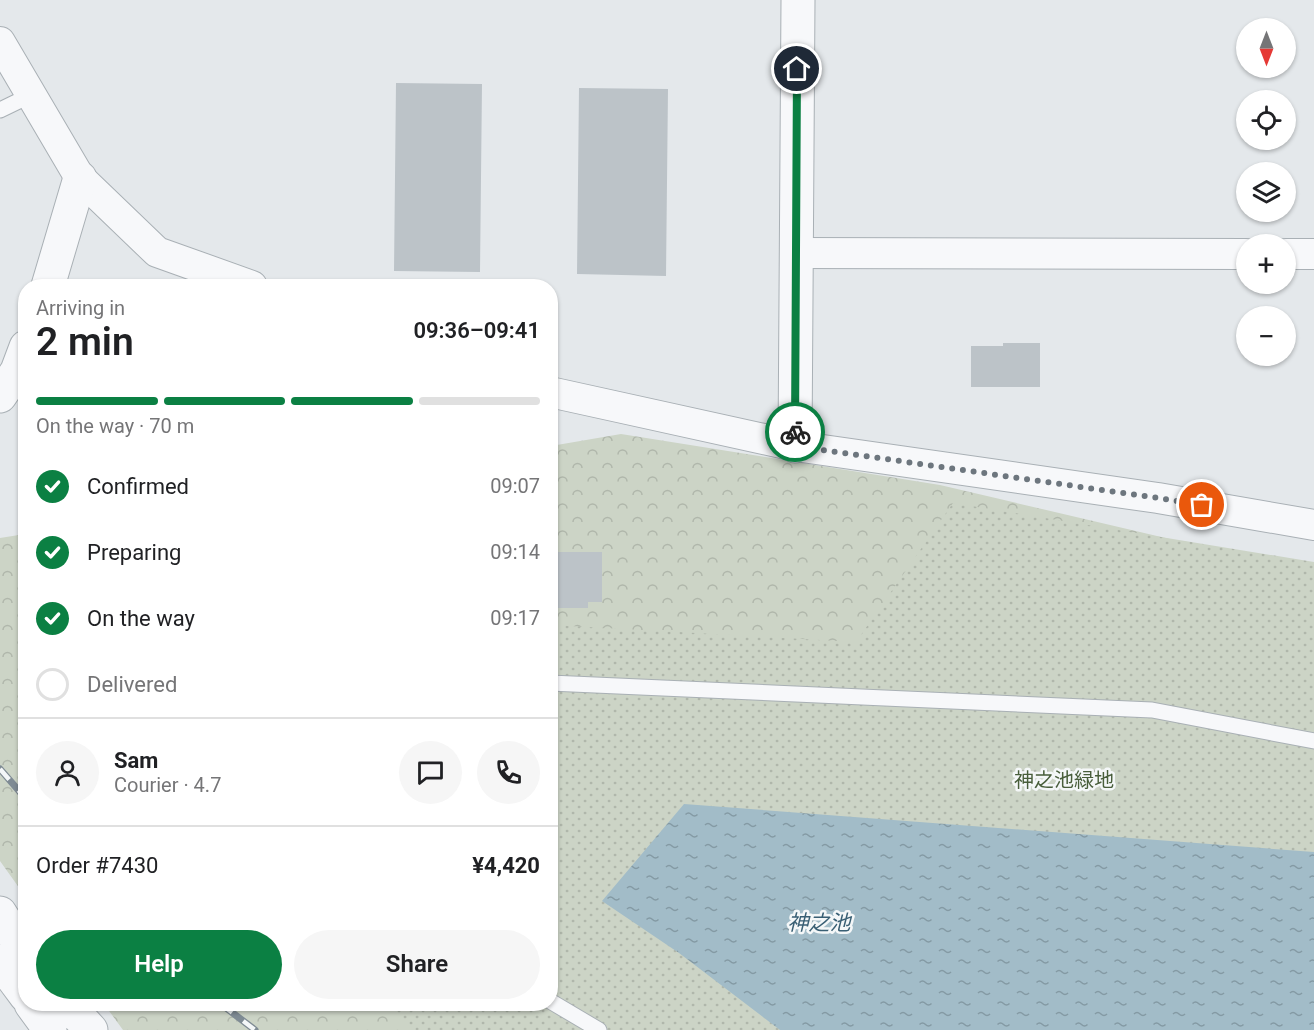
<!DOCTYPE html>
<meta charset="utf-8">
<style>
body{margin:0;font-family:Roboto,"Noto Sans JP",sans-serif;background:#f6f6f6;color:#202124;height:100vh;display:flex;flex-direction:column;font-size:22px;white-space:nowrap}
*{box-sizing:border-box;margin:0}
p{font-size:20px;color:#757577}
.icon{flex:none;width:33px;height:33px;fill:none;stroke:currentColor;stroke-width:2;stroke-linecap:round;stroke-linejoin:round}
.map{position:relative;flex:1;overflow:hidden}
.panel{position:absolute;left:18px;top:279px;width:540px;height:732px;display:flex;flex-direction:column;background:#fff;border-radius:24px;box-shadow:0 2px 4px #0004}
.panel>*{flex:none}
.needle{width:39px;rotate:180deg}
.buttons{position:absolute;left:1236px;top:18px;display:grid;gap:12px}
.buttons a{display:grid;place-items:center;width:60px;height:60px;border-radius:50%;background:#fff;box-shadow:0 2px 4px #0004;font-size:30px}
.pin{position:absolute;display:grid;place-items:center;width:51px;height:51px;color:#fff;margin:-26px;border:3px solid #fff;border-radius:50%;box-shadow:0 2px 6px #0007}
.courier{position:absolute;display:grid;place-items:center;width:60px;height:60px;margin:-30px;border:4px solid #0b8043;border-radius:50%;background:#fff;color:#222;box-shadow:0 2px 8px #0007}
.head em{font-style:normal;font-weight:600}
.head div{display:flex;flex-direction:column-reverse}
.head{display:flex;align-items:center;justify-content:space-between;height:102px;padding:0 18px}
h1{font-size:39px;font-weight:600;line-height:45px}
.bar{display:grid;grid-template-columns:repeat(4,1fr);gap:9px 6px;align-content:center;height:72px;padding:0 18px}
.bar i{height:8px;border-radius:4px;background:#e0e0e0}
.bar .on{background:#0b8043}
.bar p{grid-column:span 4}
.line{display:flex;align-items:center;gap:15px;padding:0 18px;border-top:2px solid #e0e0e0}
.line div{flex:1}
.round{display:grid;place-items:center;flex:none;width:63px;height:63px;border-radius:32px;background:#f6f6f6}
ol{padding:0 18px;list-style:none}
li{display:flex;align-items:center;gap:18px;height:66px}
li p{margin-inline-start:auto}
li .icon{padding:6px;border-radius:50%;background:#0b8043;color:#fff;stroke-width:4}
li:last-child{color:#757577}
li i{width:33px;height:33px;border:3px solid #e0e0e0;border-radius:50%}
.action{display:flex;gap:12px;margin-top:auto;padding:12px 18px}
.action a{flex:1;height:69px;border-radius:36px;background:#0b8043;color:#fff;font-size:24px;font-weight:600;line-height:69px;text-align:center}
.action a+a{background:#f6f6f6;color:#202124}
.map>svg:first-child{display:block}
.forest{fill:url(#forest-crowns)}
.park{fill:url(#park-dots)}
.water{fill:url(#water-ripples)}
.building{fill:#bcc3c8}
.lines{fill:none;stroke-linecap:round;stroke-linejoin:round}
.service-casing{stroke:#a9b0b5;stroke-width:17}
.minor-casing{stroke:#a9b0b5;stroke-width:32}
.tertiary-casing{stroke:#a9b0b5;stroke-width:35}
.service{stroke:#f7f8fa;stroke-width:15}
.minor{stroke:#f7f8fa;stroke-width:30}
.tertiary{stroke:#f7f8fa;stroke-width:33}
.rail-casing{stroke:#7f8b94;stroke-width:7}
.rail{stroke:#f4f7f8;stroke-width:4.5;stroke-dasharray:14;stroke-linecap:butt}
.done{stroke:#6d767e;stroke-width:6;stroke-dasharray:0 10.8}
.route{stroke:#0b8043;stroke-width:8}
.labels{text-anchor:middle;stroke-width:5;stroke-linejoin:round;paint-order:stroke}
.park-label{font-size:20px;fill:#485e3b;stroke:#f4f7f8}
.water-label{font-size:21px;font-style:italic;fill:#395f74;stroke:#f4f7f8}
</style>
<div class="map">
<svg width="1314" height="1030" viewBox="0 0 1314 1030">
<defs>
<pattern id="forest-crowns" width="20" height="18" patternUnits="userSpaceOnUse" patternTransform="scale(1.5)"><rect width="20" height="18" fill="#ccd4c6"/><path d="M2 6a3 3 0 1 1 6 0M12 15a3 3 0 1 1 6 0" fill="none" stroke="#b0b7ab"/></pattern>
<pattern id="park-dots" width="8" height="8" patternUnits="userSpaceOnUse" patternTransform="scale(1.5)"><rect width="8" height="8" fill="#ccd4c6"/><path d="M2 2h.1M6 6h.1" fill="none" stroke="#b0b7ab" stroke-width="1.8" stroke-linecap="round"/></pattern>
<pattern id="water-ripples" width="26" height="14" patternUnits="userSpaceOnUse" patternTransform="scale(1.5)"><rect width="26" height="14" fill="#a2bcc8"/><path d="M2 4q2-2 4 0t4 0M15 11q2-2 4 0t4 0" fill="none" stroke="#849aa4"/></pattern>
</defs>
<rect width="100%" height="100%" fill="#e4e8eb"/>
<path class="forest" d="M621 434 940 485 1314 573 551 822V446Z
M25 534H26L25 896 0 861V538Z
M104 1004H550L618 1030H123Z"/>
<path class="park" d="M953 503 1314 562V1030H414L382 1004H550L551 625 856 642Z"/>
<path class="water" d="M684 804 1314 852V1030H780L679 953 602 901Z"/>
<path class="building" d="M396 83 482 84 480 272 394 271Z
M579 88 668 89 666 276 577 274Z
M1003 343H1040V387H971V346H1003Z
M557 552H602V602H588V608H550V558H557Z"/>
<g class="lines">
<defs>
<path id="service" d="M0 110 31 95
M550 683 1152 710 1314 741
M550 1001 599 1030"/>
<path id="minor" d="M0 42 80 178 157 252 252 286
M797 253 1246 254
M1286 254H1314
M550 392 795 446 1158 498 1314 525"/>
<path id="tertiary" d="M48 286 80 178
M0 396 17 371 26 347
M795 446 798 0
M0 913 26 954
M0 961 26 996
M31 1004 50 1030
M67 1004 91 1030"/>
</defs>
<use href="#service" class="service-casing"/>
<use href="#minor" class="minor-casing"/>
<use href="#tertiary" class="tertiary-casing"/>
<use href="#service" class="service"/>
<use href="#minor" class="minor"/>
<use href="#tertiary" class="tertiary"/>
<defs>
<path id="rail" d="M0 769 26 799
M221 1004 255 1030"/>
</defs>
<use href="#rail" class="rail-casing"/>
<use href="#rail" class="rail"/>
</g>
<g class="lines">
<path class="done" d="M795 432V446L1158 498 1202 505"/>
<path class="route" d="M795 432 797 69"/>
</g>
<g class="labels">
<g class="park-label">
<text x="1064" y="787">神之池緑地</text>
</g>
<g class="water-label">
<text x="819" y="930">神之池</text>
</g>
</g>
</svg>
<div class="buttons">
<a><svg class="needle" viewBox="-14 -14 28 28"><path d="M0-13l5 13h-10z" fill="#e53935"/><path d="M0 13l5-13h-10z" fill="#757577"/></svg></a>
<a><svg class="icon" aria-label="locate" viewBox="0 0 24 24"><circle cx="12" cy="12" r="6"/><path d="M12 2v4M12 18v4M2 12h4M18 12h4"/></svg></a>
<a><svg class="icon" aria-label="layers" viewBox="0 0 24 24"><path d="M12 4l9 5-9 5-9-5zM3 14l9 5 9-5"/></svg></a>
<a>+</a>
<a>−</a>
</div>
<div class="pin" style="left:1202px;top:505px;background:#ea580c"><svg class="icon" aria-label="bag" viewBox="0 0 24 24"><path d="M5 8h14l-1 12H6zM9 8a3 3 0 0 1 6 0"/></svg></div>
<div class="pin" style="left:797px;top:69px;background:#1f2937"><svg class="icon" aria-label="home" viewBox="0 0 24 24"><path d="M3 11l9-7 9 7M6 9v11h12V9"/></svg></div>
<div class="courier" style="left:795px;top:432px"><svg class="icon" aria-label="bike" viewBox="0 0 24 24"><circle cx="6" cy="16" r="4"/><circle cx="18" cy="16" r="4"/><path d="M6 16l4-8h5l3 8M10 8l3 8H6M13 5h3"/></svg></div>
<section class="panel">
<div class="head"><div><h1>2 min</h1><p>Arriving in</p></div><em>09:36–09:41</em></div>
<div class="bar"><i class="on"></i><i class="on"></i><i class="on"></i><i></i><p>On the way · 70 m</p></div>
<ol>
<li><svg class="icon" aria-label="check" viewBox="0 0 24 24"><path d="M5 12l5 5 9-10"/></svg>Confirmed<p>09:07</p></li>
<li><svg class="icon" aria-label="check" viewBox="0 0 24 24"><path d="M5 12l5 5 9-10"/></svg>Preparing<p>09:14</p></li>
<li><svg class="icon" aria-label="check" viewBox="0 0 24 24"><path d="M5 12l5 5 9-10"/></svg>On the way<p>09:17</p></li>
<li><i></i>Delivered</li>
</ol>
<div class="line" style="height:108px"><a class="round"><svg class="icon" aria-label="person" viewBox="0 0 24 24"><circle cx="12" cy="8" r="4"/><path d="M4 21q1-7 8-7t8 7"/></svg></a><div><b>Sam</b><p>Courier · 4.7</p></div><a class="round"><svg class="icon" aria-label="chat" viewBox="0 0 24 24"><path d="M4 5h16v11H9l-5 4z"/></svg></a><a class="round"><svg class="icon" aria-label="phone" viewBox="0 0 24 24"><path d="M5 4h4l2 5-3 2q2 4 5 5l2-3 5 2v4C11 20 4 13 5 4z"/></svg></a></div>
<div class="line" style="height:78px"><div>Order #7430</div><b>¥4,420</b></div>
<div class="action"><a>Help</a><a>Share</a></div>
</section>
</div>
